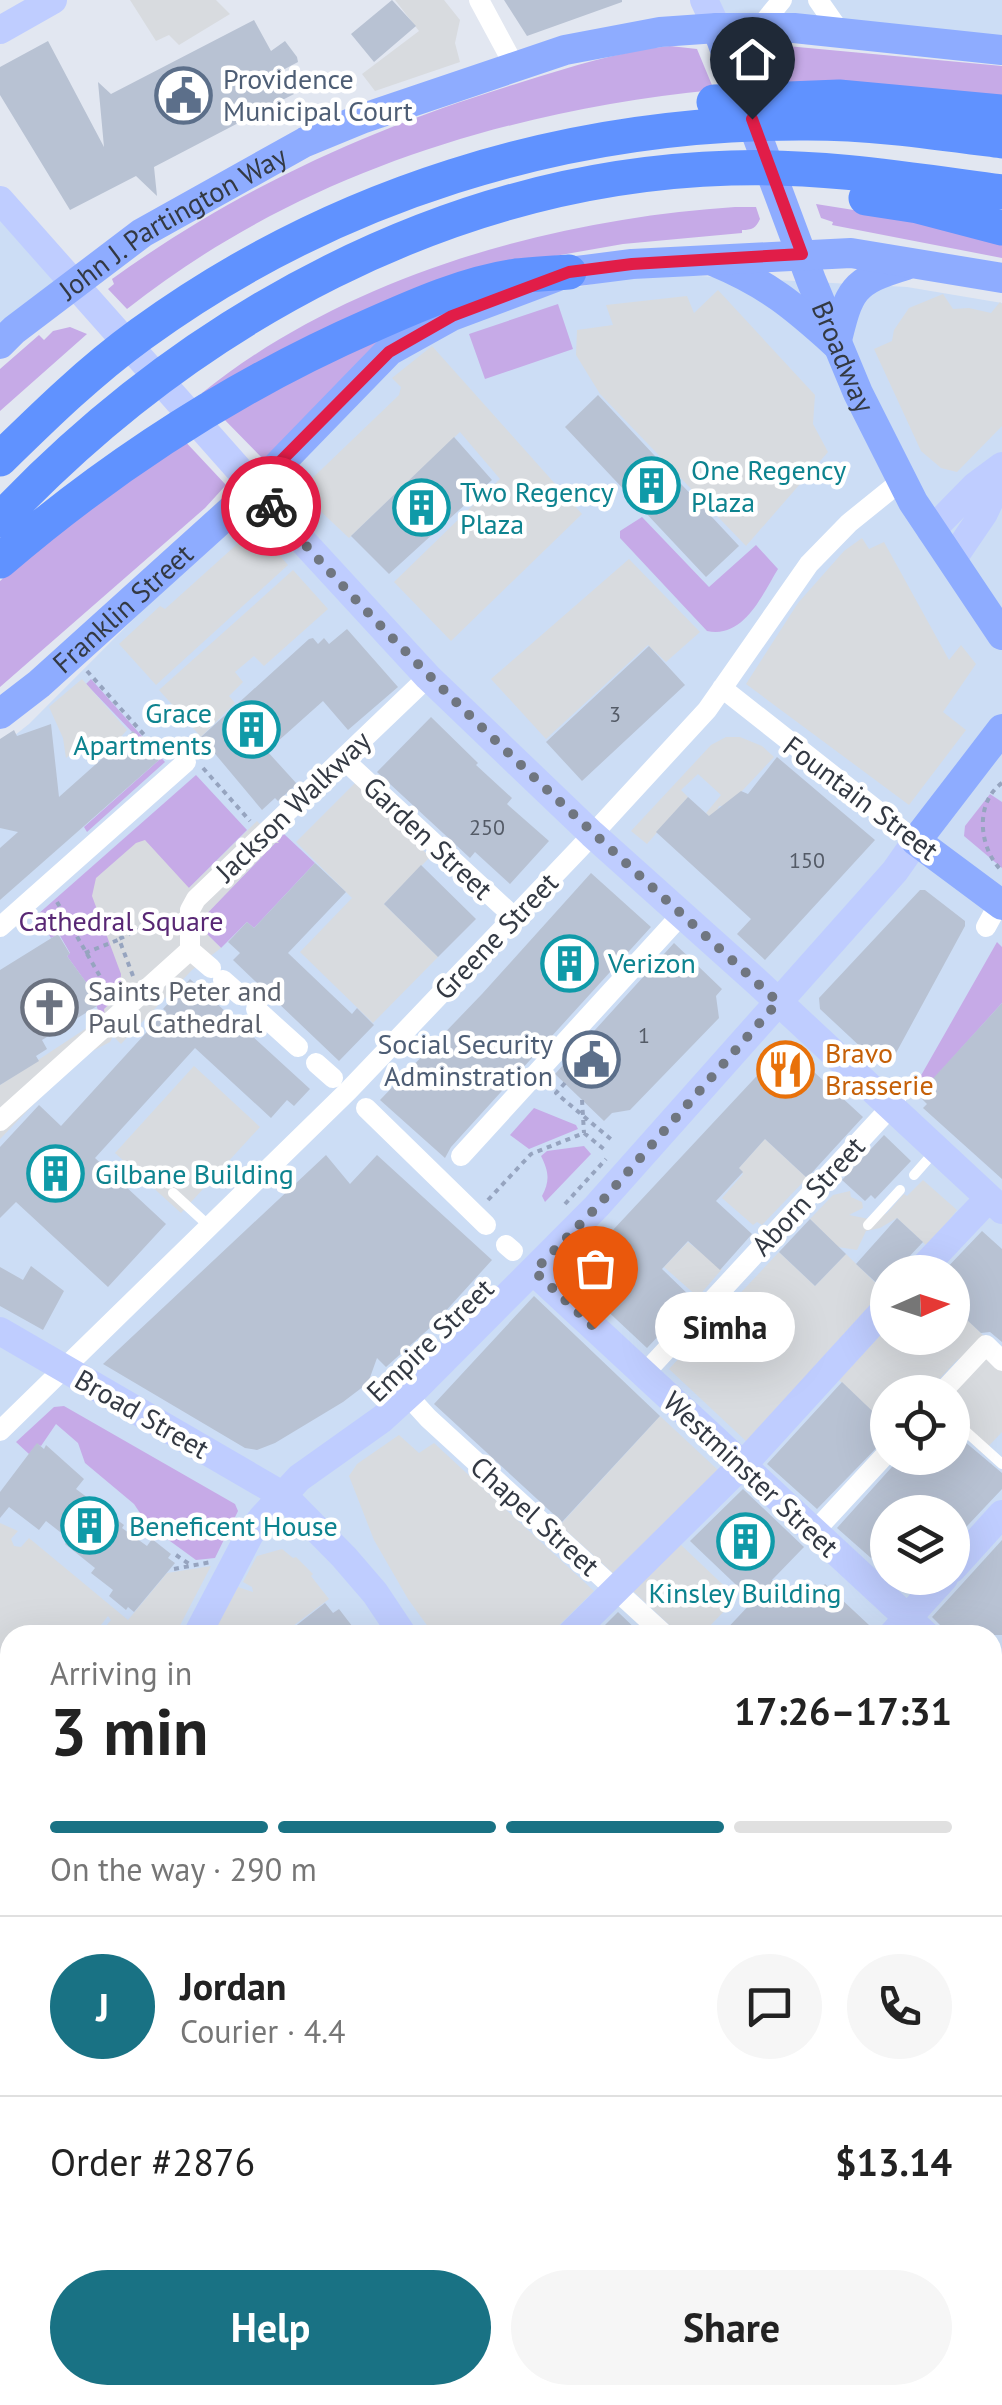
<!DOCTYPE html>
<meta charset="utf-8">
<style>
body{margin:0;font-family:"PT Sans",sans-serif;background:#f6f6f6;color:#222;height:100vh;display:flex;flex-direction:column;font-size:38px;white-space:nowrap}
*{box-sizing:border-box;margin:0}
p{font-size:32px;color:#767676}
.icon{flex:none;width:55px;height:55px;fill:none;stroke:currentColor;stroke-width:2;stroke-linecap:round;stroke-linejoin:round}
.map{position:relative;flex:1;overflow:hidden}
.sheet{position:absolute;left:0px;top:1625px;width:1002px;height:780px;display:flex;flex-direction:column;background:#fff;border-radius:30px 30px 0 0;box-shadow:0 10px 40px #0002}
.sheet>*{flex:none}
.needle{width:65px;rotate:87deg}
.controls{position:absolute;left:870px;top:1255px;display:grid;gap:20px}
.controls a{display:grid;place-items:center;width:100px;height:100px;border-radius:50%;background:#fff;box-shadow:0 10px 40px #0002;font-size:50px}
.pin{position:absolute;display:grid;place-items:center;width:85px;height:85px;color:#fff;margin:-102px -42px;border-radius:50% 50% 50% 0;rotate:-45deg;box-shadow:0 0 10px #0007}
.pin .icon{rotate:45deg}
.courier{position:absolute;display:grid;place-items:center;width:100px;height:100px;margin:-50px;border:8px solid #e11d48;border-radius:50%;background:#fff;color:#222;box-shadow:0 2px 12px #0007}
.bubble{position:absolute;height:70px;border-radius:35px;background:#fff;box-shadow:0 10px 40px #0002;font-size:32px;font-weight:600;line-height:70px;text-align:center}
.summary em{font-style:normal;font-weight:600}
.summary div{display:flex;flex-direction:column-reverse}
.summary{display:flex;align-items:center;justify-content:space-between;height:170px;padding:0 50px}
h1{font-size:65px;font-weight:600;line-height:75px}
.bar{display:grid;grid-template-columns:repeat(4,1fr);gap:15px 10px;align-content:center;height:120px;padding:0 50px}
.bar i{height:12px;border-radius:8px;background:#e0e0e0}
.bar .current{background:#197284}
.bar p{grid-column:span 4}
.line{display:flex;align-items:center;gap:25px;padding:0 50px;border-top:2px solid #e0e0e0}
.line div{flex:1}
.round{display:grid;place-items:center;flex:none;width:105px;height:105px;border-radius:52px;background:#f6f6f6}
.primary-button{display:flex;gap:20px;margin-top:auto;padding:20px 50px}
.primary-button a{flex:1;height:115px;border-radius:60px;background:#197284;color:#fff;font-size:40px;font-weight:600;line-height:115px;text-align:center}
.primary-button a+a{background:#f6f6f6;color:#222}
.map>svg:first-child{display:block}
.commercial{fill:#ccddf5;fill-rule:evenodd}
.education{fill:#ccd4eb}
.green{fill:#c6aae7}
.parking{fill:#d8dbdf}
.building{fill:#b8c2d3}
.lines{fill:none;stroke-linecap:round;stroke-linejoin:round}
.path{stroke:#96a4bf;stroke-width:4;stroke-dasharray:5 5;stroke-linecap:butt}
.lane{stroke:#fff;stroke-width:10}
.street{stroke:#fff;stroke-width:20}
.secondary{stroke:#bfcdff;stroke-width:28}
.primary{stroke:#8eacff;stroke-width:30}
.highway{stroke:#6092ff;stroke-width:35}
.done{stroke:#707680;stroke-width:10;stroke-dasharray:0 18}
.route{stroke:#e11d48;stroke-width:12}
.labels{text-anchor:middle;stroke-width:9;stroke-linejoin:round;paint-order:stroke}
.number-label{font-size:22px;fill:#545b67}
.service-label{font-size:28px;fill:#4e5e75;stroke:#fff;text-anchor:start}
.street-label{font-size:28px;fill:#333943;stroke:#fff}
.culture-label{font-size:28px;fill:#0d838f;stroke:#fff;text-anchor:start}
.park-label{font-size:28px;fill:#582774;stroke:#fff}
.worship-label{font-size:28px;fill:#5b616d;stroke:#fff;text-anchor:start}
.food-label{font-size:28px;fill:#c56008;stroke:#fff;text-anchor:start}
</style>
<div class="map">
<svg width="1002" height="2405" viewBox="0 0 1002 2405">
<rect width="100%" height="100%" fill="#e2e7f1"/>
<path class="commercial" d="M691 0H1002V48L697 19Z
M0 204 72 286 0 355Z
M643 273 907 287 1002 303V2405H0V747L29 724 392 360 510 302ZM888 1272H952V1338H888ZM888 1392H952V1458H888ZM888 1512H952V1578H888ZM10 1635H992V2395H10Z"/>
<path class="education" d="M0 1769 10 1776V1965L0 1959Z
M1002 1902V2026L993 2019 992 1915Z
M992 2086 1002 2092V2371L992 2365Z"/>
<path class="green" d="M776 45 1002 66V100L772 87 762 59Z
M670 46 697 49 714 90C503 111 295 176 127 309L108 289 114 284 112 279C240 187 371 128 522 82 571 67 619 51 670 46Z
M816 204 885 215 1002 243V258L832 225 833 222 821 218Z
M735 207H756L760 219C756 228 752 230 742 230V233L623 244 532 260 210 403 202 393C347 276 552 219 735 207Z
M459 300 265 461 218 413Z
M558 304 573 349 485 379 469 334Z
M70 327 87 334 0 411V369L39 335 44 340 53 331Z
M181 437 226 485 205 508 0 687V581L70 520Z
M642 517 709 587 756 545 778 569C762 595 744 639 707 631L620 538V531Z
M91 679 165 762 87 832 84 827 159 760 86 684Z
M196 775 247 830 184 893 179 950 101 1018 95 1002 98 999 67 956 70 953 59 934 51 938 37 915Z
M990 794 1002 802V868L964 836 965 826Z
M284 834 315 863 254 928 247 922 221 948 196 924Z
M997 942 1002 947V1003L928 1085 919 1079Z
M534 1108 576 1125 578 1129 529 1149 510 1135Z
M584 1146 591 1154 545 1202 542 1196C550 1181 549 1172 541 1156L547 1151Z
M64 1406 235 1504 238 1511 215 1558 196 1560 148 1525 134 1504 85 1463 78 1443 56 1424 41 1446 37 1444 29 1454 16 1442 54 1407Z
M993 2090 1002 2096V2249L993 2266Z"/>
<path class="parking" d="M130 0H216L230 14 179 45 169 35 156 41Z
M395 0H444L460 20 455 43 460 62 375 91 362 74 419 31Z
M718 290 815 395 813 424 828 452 746 546 600 394 576 355 577 330 613 325 606 305 687 296 694 313Z
M943 294 953 309 969 308 991 313 1000 302 1002 304V426L957 472 941 468 921 451 874 349 892 341 894 330 909 308Z
M432 346 582 514 451 641 394 582 500 479 460 432 349 538 299 491 399 395 401 387 392 378Z
M255 528 274 544 273 548 288 565 156 685 119 644 160 606 165 609Z
M862 538 869 549 884 542 949 660 961 645 976 664 943 712 966 730 909 805 746 684 798 603 844 551Z
M629 559 700 632 666 662 648 645 546 739 491 679Z
M293 570 328 609 264 666 254 656 235 672 243 682 229 696 235 703 201 737 159 690Z
M82 679 127 730 100 760 85 744 66 758 63 738 49 707Z
M726 737H740L762 746 774 757 742 791 726 806H719L713 820 706 813 721 795 698 774 681 790 688 797 647 844 631 831 711 745Z
M355 783 430 857 384 904 438 957 373 1023 300 952 352 898 296 842Z
M257 821 279 843H275L197 924 221 948 192 970 121 1044 113 1036 110 1042 77 1059 0 1139V1085L105 1016 104 1009 120 994 121 974 92 896 96 878 136 843 145 840 189 888Z
M194 1066 260 1127 181 1213 115 1153Z
M765 1139 807 1178 762 1225 757 1222 753 1225 722 1198 743 1174 739 1168Z
M923 1180 957 1210 928 1247 897 1218 880 1228 866 1231 857 1250 838 1247 810 1219 833 1195 850 1191 851 1197 862 1202 863 1208 849 1215 874 1220 887 1213 904 1194 907 1196Z
M688 1242 722 1269 698 1297 664 1267Z
M779 1252 815 1286 846 1254 886 1293 747 1442 669 1369Z
M953 1306 987 1339 964 1364 958 1359 927 1392H888L887 1427 839 1380 887 1328 888 1338H952Z
M986 1356 1002 1371V1432L982 1453 953 1425 952 1393Z
M660 1416 718 1470 614 1574 560 1525Z
M399 1435 419 1453 434 1443 594 1591 549 1635H434L408 1599 374 1540 349 1476 357 1464Z
M0 1523 18 1531 11 1539 14 1546 21 1547 29 1538 128 1620 167 1573 211 1566 175 1635H99L111 1620 108 1616 93 1635H10V1722L0 1715Z
M680 1544 737 1598 701 1635H680L633 1591Z
M282 1549 293 1558 296 1557 313 1574 311 1576 329 1599 281 1635H212L238 1587 253 1592 252 1587 243 1582 257 1556Z
M0 2277 10 2283V2395H204L197 2405H0Z
M702 2395H863L846 2405H711L700 2399Z"/>
<path class="building" d="M392 0 416 26 374 62 351 34Z
M504 0H622V2L527 36Z
M254 20 271 51 285 41 297 57 298 62 281 71 294 94 154 167 157 196 136 176 70 210 0 95V67L48 41 104 147 98 82 111 94Z
M598 395 739 546 706 577 565 427Z
M454 437 492 480 389 574 351 536Z
M347 629 398 687 348 730 323 701 267 751 297 784 278 801 275 798 262 810 201 737 309 639 313 638 318 644 324 638 329 644Z
M649 646 685 685 582 781 546 742Z
M431 717 478 763 476 765 512 798 507 804 549 841 510 884 475 852 470 858 377 772Z
M51 724 59 797 133 731 159 760 0 900V848L18 832 0 828V739L14 730 17 736Z
M777 757 875 840 765 960 737 934 751 919 656 832 688 797 709 816 741 791 748 794Z
M315 863 346 892 288 953 352 1014 357 1008 374 1025 339 1061 233 960 240 953 228 942 247 922 254 928Z
M421 865 476 919 438 957 384 904Z
M591 873 651 927 451 1147 445 1158 380 1100 482 994Z
M920 890H925L965 921V926L890 1064H879L820 1009 819 998Z
M58 934 70 954 67 956 99 1000 95 1002 97 1006 42 1040 47 1049 36 1056 39 1061 0 1085V970Z
M674 943 722 989 716 996 719 1018 630 1110 612 1113 604 1121 555 1074Z
M190 979 310 1089 294 1106 287 1100 271 1118 195 1048 95 1158 166 1224 108 1287 16 1202 0 1218V1147L39 1105 61 1126 166 1011 163 1009Z
M1002 1003V1179L923 1108 927 1104 918 1095Z
M782 1049H789L863 1117 807 1178 765 1139 739 1168 743 1172 716 1201 752 1234 720 1270 688 1241 662 1269 693 1299 647 1348 570 1276Z
M884 1135 911 1161 875 1199 871 1195 865 1201 842 1180Z
M326 1155 350 1184 377 1155 492 1260 432 1326 386 1367 377 1358 368 1383 343 1402 275 1443 257 1450 245 1448 103 1364Z
M897 1218 923 1242 906 1260 902 1272H888V1289H883L856 1264Z
M810 1219 846 1254 815 1286 779 1252Z
M982 1231 1002 1249V1342L990 1332 981 1333 952 1306V1272H943Z
M31 1266 64 1291 43 1330 0 1306V1267L23 1280Z
M534 1296 660 1416 562 1522 434 1404Z
M842 1382 888 1426V1436L817 1509 767 1464Z
M952 1431 1002 1473V1489L952 1542V1512H888V1540L871 1558 837 1528 900 1458H952Z
M37 1443 44 1449 46 1445 84 1479 76 1489 124 1525 122 1528 147 1546 152 1539 171 1554 168 1558 175 1563 134 1612 128 1607 126 1610 109 1596 113 1590 91 1573 95 1568 65 1544 69 1539 46 1521 39 1530 9 1507 0 1518V1492Z
M743 1489 804 1547 772 1580 802 1608 825 1584 869 1625 860 1635H721L753 1601 690 1541Z
M1002 1540V1635H950L932 1617Z
M325 1603 333 1613 339 1609 359 1635H284Z
M618 1612 642 1635H595Z"/>
<g class="lines">
<path class="path" d="M87 671 164 757
M203 768 250 821
M1002 783C974 803 979 849 1002 871
M57 902 112 997
M85 953 118 940
M133 976 119 939 170 915
M565 1083 556 1093 613 1141
M582 1100 584 1133
M488 1200 531 1154 584 1133 605 1150
M565 1204 606 1159
M176 1555 192 1566
M174 1569 211 1562
M0 1868 10 1874
M992 2155 1002 2161
M992 2252 1002 2237"/>
<path class="lane" d="M914 1175 936 1150
M173 1193 209 1226
M868 1225 900 1190
M952 1419 1002 1464"/>
<path class="street" d="M479 0 514 65
M818 0 841 33
M759 28 782 0
M722 688 916 841
M343 759 514 917
M0 927 186 762
M986 927 999 903
M190 950V910L196 899 428 677
M190 950 211 968
M223 980 240 995
M256 1009 298 1047
M316 1063 333 1078
M366 1108 486 1225
M0 1121 190 950
M461 1156 682 914
M506 1245 513 1251
M644 1374 891 1107 901 1089
M942 1392 986 1345 1002 1361
M408 1396 428 1418 665 1635
M0 1431 348 1091 579 849 707 710 809 564 849 523 901 481
M814 1532 888 1452
M0 1749 10 1755
M992 1892 1002 1879
M992 2388 1002 2394
M680 2405 683 2395
M874 2405 891 2395"/>
<path class="secondary" d="M704 0 717 28
M0 30 53 0
M0 200 288 525 428 677 592 834 756 981 1002 1210
M931 531 975 486 1002 466
M952 560 984 513 1002 475
M533 1271 926 1635
M919 1272 989 1198
M0 1331 284 1496 344 1557 375 1593 403 1635
M952 1569 1002 1514
M197 1635 250 1534 262 1518 299 1478 382 1419 416 1388 596 1207 895 871 916 841
M570 1635 752 1455 888 1306
M892 1635 944 1578
M992 1697 1002 1706
M0 1979 10 1986
M0 2024 10 2005
M992 2051 1002 2056
M0 2211 10 2217
M296 2395 312 2405
M651 2395 667 2405
M228 2405 235 2395"/>
<g class="primary">
<path id="s1" d="M717 28 811 280 858 393 913 502 1002 635"/>
<path d="M715 262C768 284 795 307 836 344 849 290 852 281 906 265"/>
<path id="s2" d="M0 344 14 330 142 233 305 142 361 119 565 50 660 32 717 28H794L1002 50"/>
<path id="s3" d="M0 714 39 684 256 488 389 351 452 316 569 272 632 264 851 253 1002 278"/>
<path d="M1002 729 916 841 1002 905"/>
</g>
<path class="highway" d="M714 102 839 97 1002 112
M866 198 918 206 1002 228
M0 459C45 415 90 371 141 334 332 195 563 123 799 123 867 122 935 132 1002 141
M0 520C190 319 450 176 731 168 822 165 912 180 1002 192
M0 561C112 465 237 384 372 325 417 305 467 283 516 276 534 274 552 273 569 272"/>
</g>
<g class="lines">
<path class="done" d="M271 506C427 686 603 842 778 1002L596 1208 534 1271 595 1328"/>
<path class="route" d="M271 506 256 488 270 472 389 352 452 316 569 272 632 264 802 254 752 119"/>
</g>
<defs>
<symbol id="civic-ring" viewBox="-11 -11 22 22"><circle r="9.5" fill="#fff" stroke="#5c6f8a" stroke-width="1.5"/><path d="M-.6-6.5H3V-4.5H.6V-3L4-1V1h2V6H-6V1h2V-1L-.6-3ZM-1.2 2.5V6h2.4V2.5Z" fill="#5c6f8a"/></symbol>
<symbol id="building-ring" viewBox="-11 -11 22 22"><circle r="9.5" fill="#fff" stroke="#0f9aa8" stroke-width="1.5"/><path d="M-4-6H4V6H1V3H-1V6H-4ZM-2.5-4.3h1.7v1.8h-1.7ZM.8-4.3h1.7v1.8H.8ZM-2.5-1h1.7V.8h-1.7ZM.8-1h1.7V.8H.8Z" fill="#0f9aa8"/></symbol>
<symbol id="church-ring" viewBox="-11 -11 22 22"><circle r="9.5" fill="#fff" stroke="#6b7280" stroke-width="1.5"/><path d="M-1.2-6h2.4v3.5h3.3v2.4h-3.3V6h-2.4V-.1h-3.3v-2.4h3.3Z" fill="#6b7280"/></symbol>
<symbol id="restaurant-ring" viewBox="-11 -11 22 22"><circle r="9.5" fill="#fff" stroke="#e8710a" stroke-width="1.5"/><path d="M-5-6h1v4h1v-4h1v4h1v-4h1v5L-1.5 .5V6h-2V.5L-5-1ZM5-6V6H3V1.5H1.5Q1.5-4 5-6Z" fill="#e8710a"/></symbol>
</defs>
<g fill-rule="evenodd">
<use href="#civic-ring" x="152" y="64" width="63" height="63"/>
<use href="#building-ring" x="620" y="454" width="63" height="63"/>
<use href="#building-ring" x="390" y="476" width="63" height="63"/>
<use href="#building-ring" x="220" y="698" width="63" height="63"/>
<use href="#building-ring" x="538" y="932" width="63" height="63"/>
<use href="#church-ring" x="18" y="976" width="63" height="63"/>
<use href="#civic-ring" x="560" y="1028" width="63" height="63"/>
<use href="#restaurant-ring" x="754" y="1038" width="63" height="63"/>
<use href="#building-ring" x="24" y="1142" width="63" height="63"/>
<use href="#building-ring" x="58" y="1494" width="63" height="63"/>
<use href="#building-ring" x="714" y="1510" width="63" height="63"/>
</g>
<g class="labels">
<g class="number-label">
<text x="615" y="722">3</text>
<text x="487" y="835">250</text>
<text x="807" y="868">150</text>
<text x="644" y="1043">1</text>
</g>
<g class="service-label">
<text x="223" y="89">Providence<tspan x="223" dy="32">Municipal Court</tspan></text>
<text x="553" y="1054" text-anchor="end">Social Security<tspan x="553" dy="32">Adminstration</tspan></text>
</g>
<g class="street-label">
<text dy="10" stroke="none"><textPath href="#s2" startOffset="212">John J. Partington Way</textPath></text>
<text dy="10" stroke="none"><textPath href="#s1" startOffset="352">Broadway</textPath></text>
<text dy="10" stroke="none"><textPath href="#s3" startOffset="162">Franklin Street</textPath></text>
<text transform="translate(861 798) rotate(37)" y="10">Fountain Street</text>
<text transform="translate(293 806) rotate(-44)" y="10">Jackson Walkway</text>
<text transform="translate(428 838) rotate(43)" y="10">Garden Street</text>
<text transform="translate(496 936) rotate(-46)" y="10">Greene Street</text>
<text transform="translate(808 1196) rotate(-47)" y="10">Aborn Street</text>
<text transform="translate(430 1340) rotate(-44)" y="10">Empire Street</text>
<text transform="translate(142 1414) rotate(30)" y="10">Broad Street</text>
<text transform="translate(751 1474) rotate(43)" y="10">Westminster Street</text>
<text transform="translate(535 1516) rotate(42)" y="10">Chapel Street</text>
</g>
<g class="culture-label">
<text x="691" y="480">One Regency<tspan x="691" dy="32">Plaza</tspan></text>
<text x="460" y="502">Two Regency<tspan x="460" dy="32">Plaza</tspan></text>
<text x="212" y="723" text-anchor="end">Grace<tspan x="212" dy="32">Apartments</tspan></text>
<text x="608" y="973">Verizon</text>
<text x="95" y="1184">Gilbane Building</text>
<text x="129" y="1536">Beneficent House</text>
<text x="745" y="1603" text-anchor="middle">Kinsley Building</text>
</g>
<g class="park-label">
<text x="121" y="931">Cathedral Square</text>
</g>
<g class="worship-label">
<text x="88" y="1001">Saints Peter and<tspan x="88" dy="32">Paul Cathedral</tspan></text>
</g>
<g class="food-label">
<text x="825" y="1063">Bravo<tspan x="825" dy="32">Brasserie</tspan></text>
</g>
</g>
</svg>
<div class="controls">
<a><svg class="needle" viewBox="-14 -14 28 28"><path d="M0-13l5 13h-10z" fill="#e53935"/><path d="M0 13l5-13h-10z" fill="#767676"/></svg></a>
<a><svg class="icon" aria-label="locate" viewBox="0 0 24 24"><circle cx="12" cy="12" r="6"/><path d="M12 2v4M12 18v4M2 12h4M18 12h4"/></svg></a>
<a><svg class="icon" aria-label="layers" viewBox="0 0 24 24"><path d="M12 4l9 5-9 5-9-5zM3 14l9 5 9-5"/></svg></a>
</div>
<div class="pin" style="left:595px;top:1328px;background:#ea580c"><svg class="icon" aria-label="bag" viewBox="0 0 24 24"><path d="M5 8h14l-1 12H6zM9 8a3 3 0 0 1 6 0"/></svg></div>
<div class="pin" style="left:752px;top:119px;background:#1f2937"><svg class="icon" aria-label="home" viewBox="0 0 24 24"><path d="M3 11l9-7 9 7M6 9v11h12V9"/></svg></div>
<div class="courier" style="left:271px;top:506px"><svg class="icon" aria-label="bike" viewBox="0 0 24 24"><circle cx="6" cy="16" r="4"/><circle cx="18" cy="16" r="4"/><path d="M6 16l4-8h5l3 8M10 8l3 8H6M13 5h3"/></svg></div>
<div class="bubble" style="left:655px;top:1292px;width:140px">Simha</div>
<section class="sheet">
<div class="summary"><div><h1>3 min</h1><p>Arriving in</p></div><em>17:26–17:31</em></div>
<div class="bar"><i class="current"></i><i class="current"></i><i class="current"></i><i></i><p>On the way · 290 m</p></div>
<div class="line" style="height:180px"><b class="round" style="background:#197284;color:#fff">J</b><div><b>Jordan</b><p>Courier · 4.4</p></div><a class="round"><svg class="icon" aria-label="chat" viewBox="0 0 24 24"><path d="M4 5h16v11H9l-5 4z"/></svg></a><a class="round"><svg class="icon" aria-label="phone" viewBox="0 0 24 24"><path d="M5 4h4l2 5-3 2q2 4 5 5l2-3 5 2v4C11 20 4 13 5 4z"/></svg></a></div>
<div class="line" style="height:130px"><div>Order #2876</div><b>$13.14</b></div>
<div class="primary-button"><a>Help</a><a>Share</a></div>
</section>
</div>
